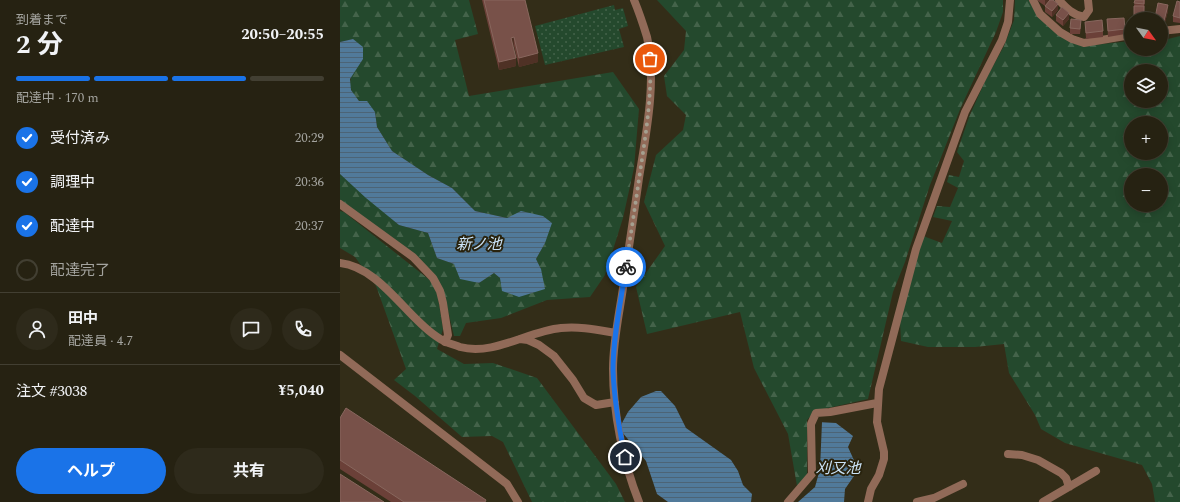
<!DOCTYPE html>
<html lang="ja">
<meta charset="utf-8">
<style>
body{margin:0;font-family:Spectral,"Noto Sans JP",serif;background:#2e2a1b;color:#f1f3f6;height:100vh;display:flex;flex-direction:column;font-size:15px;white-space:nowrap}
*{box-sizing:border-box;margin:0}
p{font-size:13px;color:#a4a49f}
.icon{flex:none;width:22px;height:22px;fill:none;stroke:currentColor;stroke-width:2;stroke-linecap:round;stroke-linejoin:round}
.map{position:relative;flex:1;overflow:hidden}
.side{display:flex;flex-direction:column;background:#262212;width:340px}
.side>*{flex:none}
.needle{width:26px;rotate:123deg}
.controls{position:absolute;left:784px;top:12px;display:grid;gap:8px}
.controls a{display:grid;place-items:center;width:44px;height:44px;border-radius:50%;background:#262212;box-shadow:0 2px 10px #0003,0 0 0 1px #423f32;font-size:20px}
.pin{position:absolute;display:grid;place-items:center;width:34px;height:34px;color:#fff;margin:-17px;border:2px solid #fff;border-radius:50%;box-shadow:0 1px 4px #0007}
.courier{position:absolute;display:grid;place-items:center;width:40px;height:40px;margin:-20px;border:3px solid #1a73e8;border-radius:50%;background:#fff;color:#222;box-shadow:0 1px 5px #0007}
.headline em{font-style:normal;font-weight:700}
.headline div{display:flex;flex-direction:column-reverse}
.headline{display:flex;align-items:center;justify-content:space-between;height:68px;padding:0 16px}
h1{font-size:26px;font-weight:700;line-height:30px}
.bar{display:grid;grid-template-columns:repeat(4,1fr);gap:6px 4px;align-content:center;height:48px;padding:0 16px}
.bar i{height:5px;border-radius:3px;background:#423f32}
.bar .current{background:#1a73e8}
.bar p{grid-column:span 4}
.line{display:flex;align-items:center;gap:10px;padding:0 16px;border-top:1px solid #423f32}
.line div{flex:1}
.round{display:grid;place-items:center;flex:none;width:42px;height:42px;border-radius:21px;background:#2e2a1b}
ol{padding:0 16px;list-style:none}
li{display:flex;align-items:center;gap:12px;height:44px}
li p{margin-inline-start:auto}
li .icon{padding:4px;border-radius:50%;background:#1a73e8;color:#fff;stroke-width:4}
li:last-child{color:#a4a49f}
li i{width:22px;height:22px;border:2px solid #423f32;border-radius:50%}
.action{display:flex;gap:8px;margin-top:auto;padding:8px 16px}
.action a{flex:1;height:46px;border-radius:24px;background:#1a73e8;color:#fff;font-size:16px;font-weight:700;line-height:46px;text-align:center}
.action a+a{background:#2e2a1b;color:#f1f3f6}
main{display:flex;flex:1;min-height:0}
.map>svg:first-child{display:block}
.forest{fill:url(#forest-firs);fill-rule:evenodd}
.park{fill:url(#park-dots)}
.water{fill:url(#water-rules)}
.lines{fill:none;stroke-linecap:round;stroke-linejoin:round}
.minor{stroke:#916a58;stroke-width:8}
.wall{fill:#6b4038}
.shaded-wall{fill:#4f3125}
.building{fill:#785149;stroke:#88675e}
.done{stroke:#a5a090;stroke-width:4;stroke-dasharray:0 7.2}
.route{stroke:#1a73e8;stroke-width:5}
.labels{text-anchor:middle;stroke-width:4;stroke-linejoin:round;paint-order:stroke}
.water-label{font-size:15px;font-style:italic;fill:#cce5fa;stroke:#29230e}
</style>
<main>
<section class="side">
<div class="headline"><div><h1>2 分</h1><p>到着まで</p></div><em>20:50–20:55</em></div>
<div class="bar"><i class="current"></i><i class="current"></i><i class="current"></i><i></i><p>配達中 · 170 m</p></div>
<ol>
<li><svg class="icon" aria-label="check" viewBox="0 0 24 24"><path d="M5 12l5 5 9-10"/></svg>受付済み<p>20:29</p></li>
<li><svg class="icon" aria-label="check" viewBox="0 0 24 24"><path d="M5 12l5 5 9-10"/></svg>調理中<p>20:36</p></li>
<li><svg class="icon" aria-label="check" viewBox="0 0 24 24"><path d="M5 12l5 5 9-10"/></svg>配達中<p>20:37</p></li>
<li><i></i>配達完了</li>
</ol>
<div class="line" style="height:72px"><a class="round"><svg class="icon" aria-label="person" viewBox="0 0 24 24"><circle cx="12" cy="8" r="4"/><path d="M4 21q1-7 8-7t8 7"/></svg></a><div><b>田中</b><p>配達員 · 4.7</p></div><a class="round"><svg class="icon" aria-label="chat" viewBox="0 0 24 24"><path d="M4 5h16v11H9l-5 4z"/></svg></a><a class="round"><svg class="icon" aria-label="phone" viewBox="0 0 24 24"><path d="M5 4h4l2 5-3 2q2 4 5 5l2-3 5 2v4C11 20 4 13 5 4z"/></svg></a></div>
<div class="line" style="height:52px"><div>注文 #3038</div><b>¥5,040</b></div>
<div class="action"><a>ヘルプ</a><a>共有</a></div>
</section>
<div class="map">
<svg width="840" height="502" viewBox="0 0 840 502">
<defs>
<pattern id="forest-firs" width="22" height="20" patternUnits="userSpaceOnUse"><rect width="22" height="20" fill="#24492d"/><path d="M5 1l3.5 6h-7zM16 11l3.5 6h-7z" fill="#44634a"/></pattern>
<pattern id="park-dots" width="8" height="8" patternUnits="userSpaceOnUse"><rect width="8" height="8" fill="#24492d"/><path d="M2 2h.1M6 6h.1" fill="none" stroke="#44634a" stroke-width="1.8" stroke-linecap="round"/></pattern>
<pattern id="water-rules" width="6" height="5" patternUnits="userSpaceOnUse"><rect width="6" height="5" fill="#517a9a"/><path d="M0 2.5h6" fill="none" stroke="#4c6476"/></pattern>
</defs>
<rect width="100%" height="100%" fill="#332d18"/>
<path class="forest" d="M0 0H129L138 34 115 40 129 96 273 72 299 109 294 168 283 218 265 275 250 297 207 300 161 318 126 323 120 336H114L106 302 96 276 0 201V174L59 225 88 233 97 258 114 264 139 283 154 273 160 278 201 269 196 259 205 243 167 218 135 211 112 188 88 175 52 151 37 127 35 112C24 105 6 94 11 78 13 72 19 65 23 59L13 39 0 42Z
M317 0H663V12L656 32 621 107 590 185 565 262 553 292 528 399 475 411 467 420V475L457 486 448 434 414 368 400 312 307 334 296 287 325 246 304 202 316 155 343 130 346 115 327 96 324 76 344 50 346 31Z
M675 0H690L698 15 744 46 791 41V49H814L817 53 819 49H821V46L824 40 840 36V502H815L812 484 802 465 725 443 701 429 695 415 669 373 664 344 635 347H588L561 341 560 322 583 236 602 243 612 221 593 217 597 206 610 207 618 188 607 182 609 175 619 177 624 161 617 152 629 117 646 79 664 46 674 20ZM791 71H821V101H791ZM791 123H821V153H791ZM791 175H821V205H791Z
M0 211 4 212 96 285 103 329 97 349 124 364 153 363 197 378 276 484 285 502H192L163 442 152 436 122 437 75 396 54 380 66 369 36 286 15 257 0 248Z"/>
<path class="park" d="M274 5 275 10 283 8 288 26 279 29 284 47 205 65 195 26Z"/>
<path class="water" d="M13 39 23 47V59L10 79 11 90 19 101H27L35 112 37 127 52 151 88 175 112 188 135 211 167 218 181 211 203 216 212 223 205 243 196 259 201 269 205 289 179 297 162 291 160 278 154 273 139 283 120 279 114 264 97 258 88 233 59 225 26 198 0 174V42Z
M316 391H321L335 406 346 428 391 460 398 471 403 485 412 494 411 502H328L317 494 306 461 282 432V423L288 412 301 397Z
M482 422 496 423 513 436 508 447 517 467 514 476 505 489 504 502H458L475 487 480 469Z"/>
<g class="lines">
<path class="minor" d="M294 0C299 12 303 24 307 37 317 81 306 134 299 178 294 215 288 252 283 288 279 315 273 342 273 369 273 413 283 462 299 502
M693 0 700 14 720 32 732 39 744 43 791 35
M719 0C726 8 733 15 744 17L749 10 748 0
M821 31 840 29
M0 204 73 257 93 278 100 291 103 303 108 335 105 342
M0 263C38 267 64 313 93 334 97 337 101 340 106 342 110 344 116 345 120 347 154 356 188 331 221 328 240 326 258 330 276 333
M180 339 188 340 199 345 214 356 233 380 244 398 256 405 275 402
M0 355 167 484 178 502
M668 454 682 455 698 460 721 473 726 478 729 487
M448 502 472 474 471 424 476 413 490 412 537 403
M528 502 531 489 539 475 544 459V452L537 422 539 389 576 249 625 112 662 40 668 22 670 0
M577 502 594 498 623 484
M703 502 756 471"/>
</g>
<path class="wall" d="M142 0H185L198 62 179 67 174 46H173L176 66 159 70Z
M698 0H710L705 6 698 1Z
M795 0H805L804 10 794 6Z
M840 2V23L833 22V16Z
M818 3 828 11 824 26H821V19H815Z
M705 6 718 10 712 17 705 12Z
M716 15 729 19 723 26 716 21Z
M767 19 785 29V34L768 37Z
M745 22 763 31V37L746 39Z
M741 26 740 34H730V28Z
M0 418 146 502H51L0 469Z"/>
<path class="shaded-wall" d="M705 0H710L705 6Z
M718 4V10L712 17V11Z
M828 5V11L824 26V21Z
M729 13V19L723 26V20Z
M174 37V46L171 47V38Z
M198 53V62L179 67V58Z
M176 58V66L159 70V62Z"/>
<path class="building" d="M144 0H185L198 53 179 58 174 37 171 38 176 58 159 62Z
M710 0H713L718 4 712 11 705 6Z
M795 0H804V4L794 3Z
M837 1 840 2V18L833 16Z
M818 3 828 5 824 21 821 20V19L815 18Z
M794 6H804V19H794Z
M722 7 729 13 723 20 716 15Z
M784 18 785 29 768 31 767 19Z
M731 19 741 20 740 29 730 28Z
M762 20 763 31 746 33 745 22Z
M6 408 146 500 145 502H64L0 460V418Z
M0 474 44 502H0Z"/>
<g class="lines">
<path class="done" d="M286 267C290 238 295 208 299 179 305 139 312 99 310 59"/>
<path class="route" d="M285 457C279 428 274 399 273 370 273 336 281 301 286 267"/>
</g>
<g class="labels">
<g class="water-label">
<text x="139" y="249">新ノ池</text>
<text x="498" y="473">刈又池</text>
</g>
</g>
</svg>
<div class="controls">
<a><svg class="needle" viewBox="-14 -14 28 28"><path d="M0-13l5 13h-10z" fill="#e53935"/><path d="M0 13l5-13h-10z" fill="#a4a49f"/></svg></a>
<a><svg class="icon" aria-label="layers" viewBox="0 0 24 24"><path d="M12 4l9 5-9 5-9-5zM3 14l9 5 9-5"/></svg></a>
<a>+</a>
<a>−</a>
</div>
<div class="pin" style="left:310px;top:59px;background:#ea580c"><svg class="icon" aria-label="bag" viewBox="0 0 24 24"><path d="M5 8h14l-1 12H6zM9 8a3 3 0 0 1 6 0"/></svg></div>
<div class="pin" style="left:285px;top:457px;background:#1f2937"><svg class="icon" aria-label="home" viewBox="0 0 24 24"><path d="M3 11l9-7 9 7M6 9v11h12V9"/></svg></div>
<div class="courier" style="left:286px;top:267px"><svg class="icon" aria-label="bike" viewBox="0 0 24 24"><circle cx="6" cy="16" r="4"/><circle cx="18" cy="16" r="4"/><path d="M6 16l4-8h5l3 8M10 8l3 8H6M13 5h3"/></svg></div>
</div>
</main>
